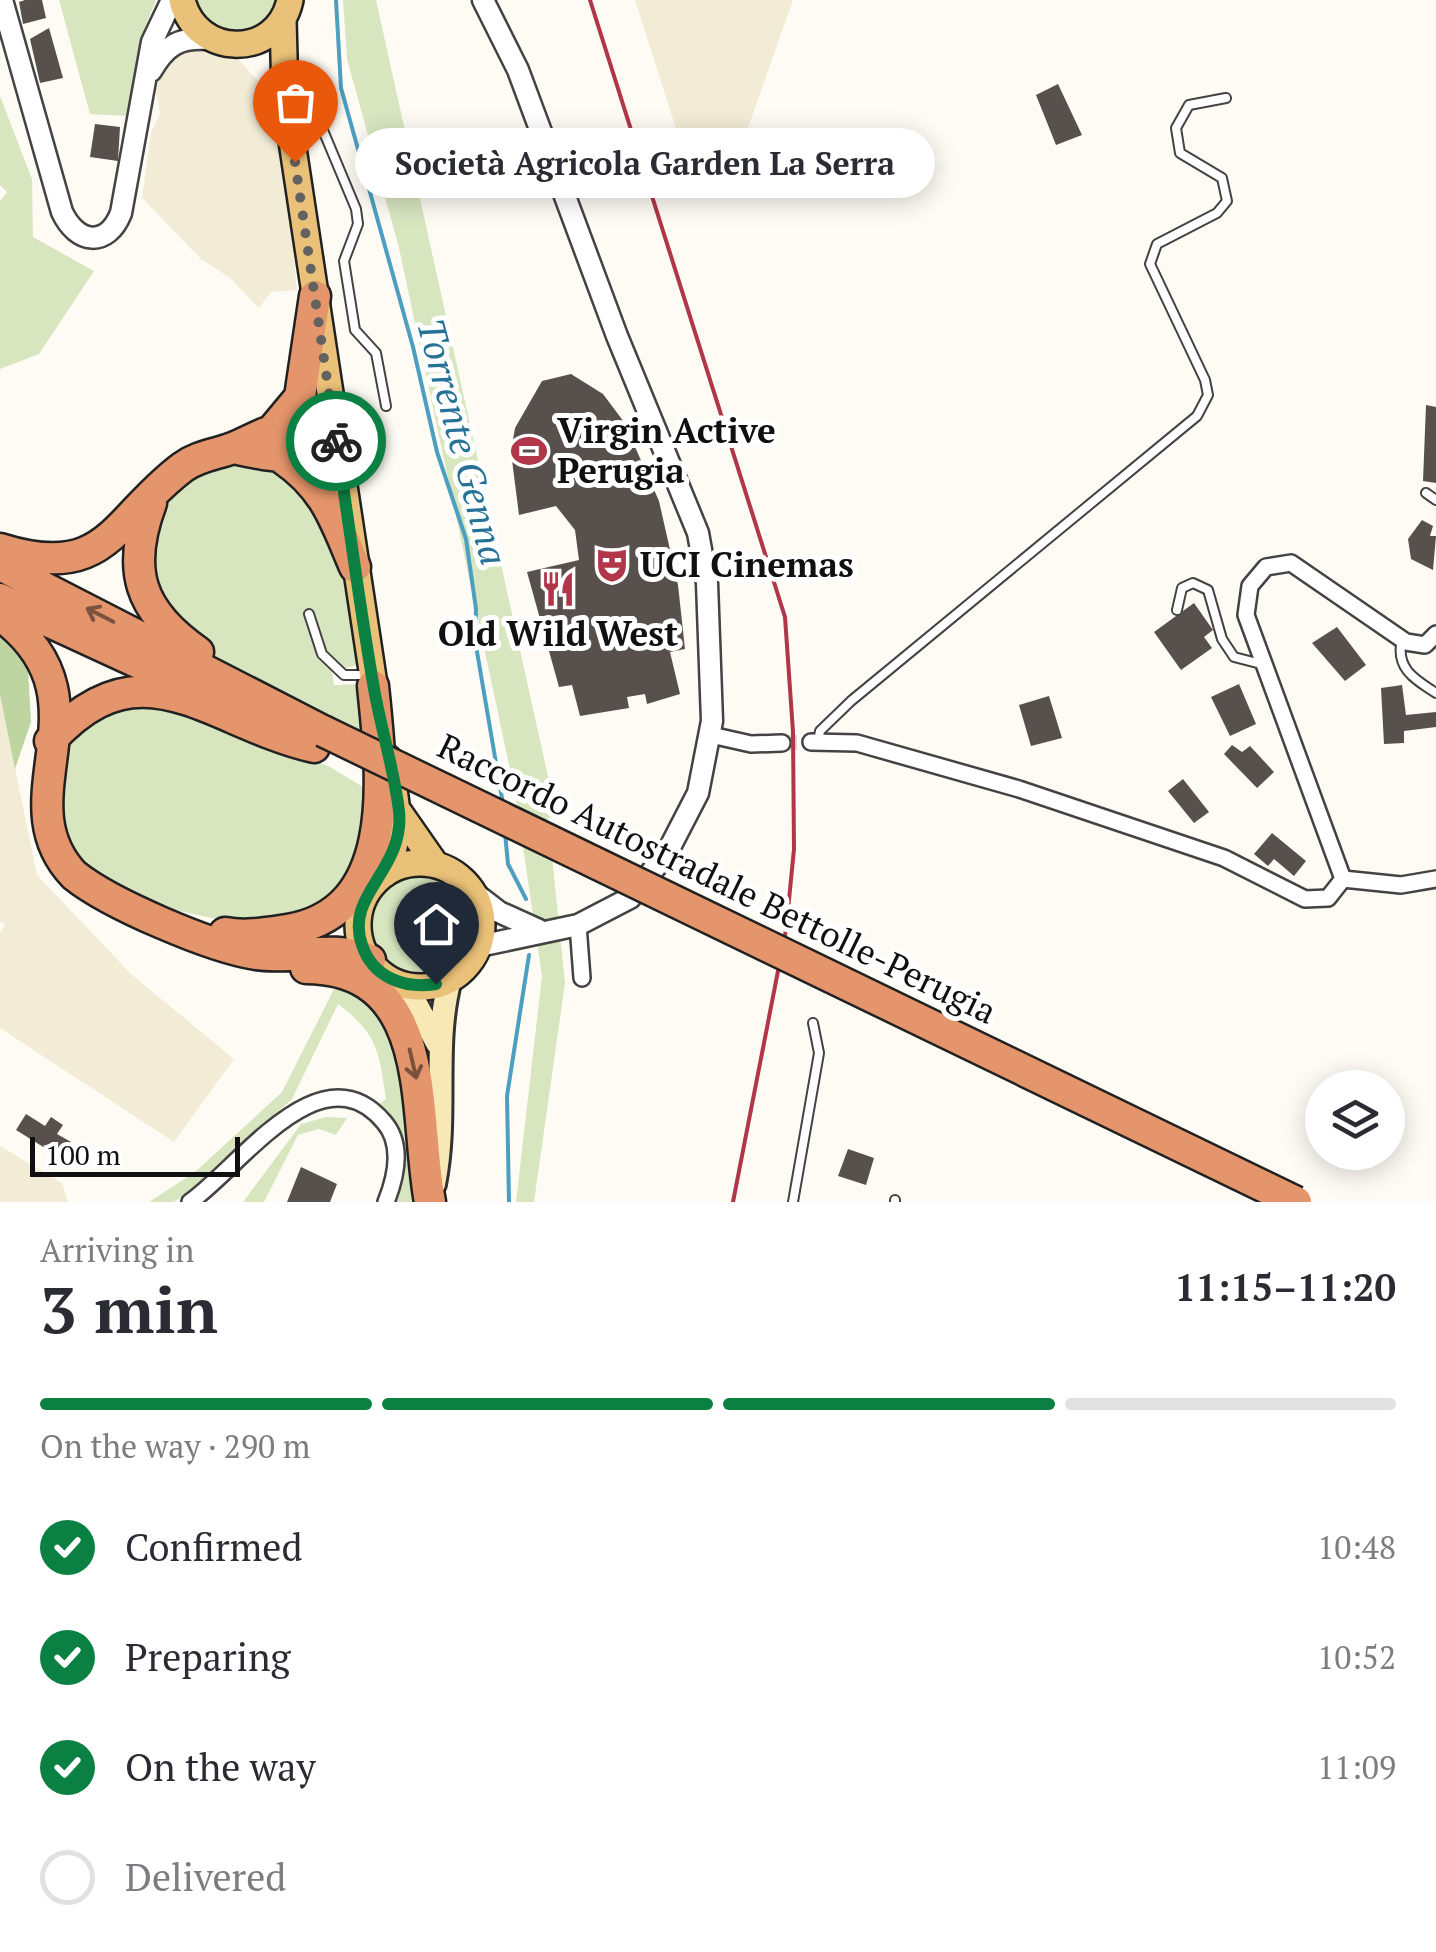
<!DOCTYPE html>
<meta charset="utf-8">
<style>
body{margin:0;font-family:"PT Serif",serif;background:#f7f7f7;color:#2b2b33;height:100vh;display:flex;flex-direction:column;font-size:38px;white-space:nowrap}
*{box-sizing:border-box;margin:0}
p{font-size:32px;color:#7c7c81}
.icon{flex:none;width:55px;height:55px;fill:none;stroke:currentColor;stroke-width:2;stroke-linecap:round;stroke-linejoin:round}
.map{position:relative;height:1202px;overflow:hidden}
.side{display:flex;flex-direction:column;background:#fff;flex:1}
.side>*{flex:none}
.controls{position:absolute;left:1305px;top:1070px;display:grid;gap:20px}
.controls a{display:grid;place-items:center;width:100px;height:100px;border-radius:50%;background:#fff;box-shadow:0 5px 25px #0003;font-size:50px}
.scale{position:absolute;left:30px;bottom:25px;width:210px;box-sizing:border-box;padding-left:10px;border:5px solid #101010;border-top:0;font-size:28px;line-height:35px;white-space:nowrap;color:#101010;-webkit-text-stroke:8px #fff;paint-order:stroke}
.pin{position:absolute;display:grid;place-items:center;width:85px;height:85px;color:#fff;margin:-102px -42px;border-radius:50% 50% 50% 0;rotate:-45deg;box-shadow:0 0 10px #0007}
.pin .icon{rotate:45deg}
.courier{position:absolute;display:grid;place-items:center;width:100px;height:100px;margin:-50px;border:8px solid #0b8043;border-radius:50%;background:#fff;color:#222;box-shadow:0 2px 12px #0007}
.bubble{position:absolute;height:70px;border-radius:35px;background:#fff;box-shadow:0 5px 25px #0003;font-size:32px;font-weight:800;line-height:70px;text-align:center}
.headline em{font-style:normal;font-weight:800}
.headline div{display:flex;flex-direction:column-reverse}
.headline{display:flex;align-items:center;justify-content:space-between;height:170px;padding:0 40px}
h1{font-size:65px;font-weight:800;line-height:75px}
.bar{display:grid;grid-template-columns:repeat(4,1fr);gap:15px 10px;align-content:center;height:120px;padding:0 40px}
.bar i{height:12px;border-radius:8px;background:#e1e1e2}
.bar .on{background:#0b8043}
.bar p{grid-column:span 4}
ol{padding:0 40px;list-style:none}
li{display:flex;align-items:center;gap:30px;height:110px}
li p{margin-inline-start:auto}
li .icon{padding:10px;border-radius:50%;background:#0b8043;color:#fff;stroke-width:4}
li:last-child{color:#7c7c81}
li i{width:55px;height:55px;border:5px solid #e1e1e2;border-radius:50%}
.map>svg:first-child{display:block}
.farmland{fill:#f2ecd6}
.green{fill:#d8e6c0}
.forest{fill:#bed5a1}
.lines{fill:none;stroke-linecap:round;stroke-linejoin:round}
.stream{stroke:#4c9fc0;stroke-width:4}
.building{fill:#58504d}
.minor-tunnel{stroke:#dad8d2;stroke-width:15;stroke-dasharray:15 8;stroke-linecap:butt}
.service-casing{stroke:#434343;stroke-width:12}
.minor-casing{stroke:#434343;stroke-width:20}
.tertiary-casing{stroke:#434343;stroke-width:25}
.secondary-casing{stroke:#323232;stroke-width:28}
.primary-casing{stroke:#212121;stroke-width:30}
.motorway-casing{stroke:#212121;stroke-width:35}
.service{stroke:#fff;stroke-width:8}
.minor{stroke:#fff;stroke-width:15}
.tertiary{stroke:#fff;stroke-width:20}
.secondary{stroke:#f7e8b6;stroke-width:22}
.primary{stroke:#eac178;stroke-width:25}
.motorway{stroke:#e5956b;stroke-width:30}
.rail{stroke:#b2364a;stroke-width:4}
.motorway-bridge-casing{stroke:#212121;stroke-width:35;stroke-linecap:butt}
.motorway-bridge{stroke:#e5956b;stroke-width:30}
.oneway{stroke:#7a523e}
.done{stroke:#636260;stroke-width:10;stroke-dasharray:0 18}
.route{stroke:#0b8043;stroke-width:12}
.labels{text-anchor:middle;stroke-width:10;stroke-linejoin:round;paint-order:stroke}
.poi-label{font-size:35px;font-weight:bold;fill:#101010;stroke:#fff;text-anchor:start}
.street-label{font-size:35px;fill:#101010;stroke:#fff}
.water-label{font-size:38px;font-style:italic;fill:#257296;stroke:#fff}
</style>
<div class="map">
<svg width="1436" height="1202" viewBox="0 0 1436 1202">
<rect width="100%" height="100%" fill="#fefbf4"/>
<path class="farmland" d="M635 0H793L730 179 694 185Z
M194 45 239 60 258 81 275 121 284 157 297 290 271 292 259 308 230 278 201 259 142 198 151 133 160 114 156 91 162 74 171 57Z
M0 695 37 875 131 974 234 1059 174 1142 0 1028V933L5 924 0 922Z
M0 1146 62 1183 68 1202H0Z"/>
<path class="green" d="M59 0H156L143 32 128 116 90 114Z
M194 0H278C259 42 212 43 194 0Z
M343 0H376L557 817 548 818 565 983 534 1202H516L542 976 515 793 399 248 347 59Z
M0 96 32 179 33 237 94 271 39 354 0 369V201L7 192 0 185Z
M249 457C271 466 293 474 311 492 344 525 351 619 357 665L332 672 334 685 359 684 364 741C309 711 151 644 147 576 145 556 162 513 167 492L204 466Z
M126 699 163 700 330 767 368 790 367 840 351 874 313 911 260 928 155 906 94 877 56 835C59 754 46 738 126 699Z
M371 924a50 50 0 1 1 100 0a50 50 0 1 1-100 0Z
M338 981 366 994 397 1035 415 1180 412 1202H394C409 1166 408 1132 376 1106L386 1099C379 1052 378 1034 338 1004L292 1099 200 1184 174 1202H149L195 1172 282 1092Z
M326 1117 347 1118 336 1135 319 1129 298 1135 264 1202H243L301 1124Z"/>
<path class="forest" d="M0 629 28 670 31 722 15 769 0 695Z"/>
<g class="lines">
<path class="stream" d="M336 0 341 88 413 347 437 452 466 539 476 609 475 640 503 804
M505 833 508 864 526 899
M509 1202 507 1096 529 955"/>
</g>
<path class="building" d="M25 0H42L46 18 23 24 19 2Z
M49 28 63 78 40 83 30 39Z
M1058 84 1082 135 1056 145 1036 95Z
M95 124 120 127 118 161 90 157Z
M571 374 603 394 624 422 659 501 678 585 685 649 670 652 680 694 647 704 645 694 627 697 629 708 580 716 572 685 559 687 527 572 579 560 575 530 556 506 519 515 511 452 515 428 542 381Z
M1426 405 1436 407V483L1423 481Z
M1422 520 1433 526 1430 536H1436L1433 570 1411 559 1408 539Z
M1194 603 1213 630 1204 637 1212 648 1181 670 1154 632Z
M1337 627 1366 665 1345 681 1312 643Z
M1239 684 1256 724 1230 736 1211 697Z
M1402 685 1406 715 1436 712V727L1404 731V743L1384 744 1381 688Z
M1049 696 1062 738 1031 746 1019 705Z
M1232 745 1242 752 1250 746 1274 772 1257 788 1224 754Z
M1183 779 1209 812 1194 823 1168 791Z
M1272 833 1306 861 1294 876 1274 859 1268 866 1254 854Z
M26 1114 45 1126 51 1117 63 1125 57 1134 71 1142 61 1158 16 1130Z
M848 1149 874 1158 866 1185 838 1176Z
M301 1167 337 1184 330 1202H287Z"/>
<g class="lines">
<path class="minor-tunnel" d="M782 743 811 742"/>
<defs>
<path id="service" d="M292 82 307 92 356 209 358 224 344 261 355 330 376 353 386 406
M1426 493 1436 500
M1177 610 1182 588 1193 583 1208 590 1222 639 1234 657 1265 665
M309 614 322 654 344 675H367
M1402 639C1395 668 1414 679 1436 693
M818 742 820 731 851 701 1197 416 1208 395 1205 380 1150 264 1157 244 1217 213 1227 201 1222 178 1180 153 1176 128 1189 105 1226 98
M793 1202 819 1053 813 1023
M895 1202V1200"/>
<path id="minor" d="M711 735 751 744 782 743
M811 742 857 743 1019 789 1224 858 1305 899 1328 898 1343 879 1246 615 1250 586 1266 567 1291 563 1406 642 1425 645 1436 634
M1343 879 1401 885 1436 879
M578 925 582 978
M190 1202C241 1166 321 1048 384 1122 403 1144 396 1177 386 1202"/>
<path id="tertiary" d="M2 0 62 212C77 244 107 248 121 213L152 42 172 0
M151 71C166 45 179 37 209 39
M473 892 499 912 539 930
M479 946 578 925 630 898 667 853 698 793 712 721 707 583 698 533 617 336 518 70 483 0"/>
<path id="secondary" d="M406 985 437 1043
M434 1184C448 1113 432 1046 450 979"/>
<path id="primary" d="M182 0C196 58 277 60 290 0
M283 19 285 95 377 704
M399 812 436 865
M358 925a62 62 0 1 1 124 0a62 62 0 1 1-124 0Z
M385 874C404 833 397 801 388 758"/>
<path id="motorway" d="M275 427 300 397 315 296
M282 458C326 488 335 520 355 567
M151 503C126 570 139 611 198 652
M0 549C108 583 113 519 183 467 201 454 222 454 240 445 275 428 298 417 335 433 303 464 275 457 234 448
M0 565 323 731
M0 599 217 699
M0 615C116 700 0 797 74 875 110 904 211 947 256 954 295 960 332 944 370 960
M50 741C142 639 210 723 314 747
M225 933C245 937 267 933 287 930 402 912 381 768 373 686
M306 968C436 969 413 1113 430 1202"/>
</defs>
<use href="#service" class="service-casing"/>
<use href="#minor" class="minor-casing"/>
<use href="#tertiary" class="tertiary-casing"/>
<use href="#secondary" class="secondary-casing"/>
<use href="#primary" class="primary-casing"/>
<use href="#motorway" class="motorway-casing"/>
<use href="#service" class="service"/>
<use href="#minor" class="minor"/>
<use href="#tertiary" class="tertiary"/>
<use href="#secondary" class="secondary"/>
<use href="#primary" class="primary"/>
<use href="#motorway" class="motorway"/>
<path class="rail" d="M590 0 785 617 793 732 794 849 786 930 733 1202"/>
<defs>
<path id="motorway-bridge" d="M323 731 1296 1202"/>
</defs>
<use href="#motorway-bridge" class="motorway-bridge-casing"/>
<use href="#motorway-bridge" class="motorway-bridge"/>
</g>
<defs><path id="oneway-shaft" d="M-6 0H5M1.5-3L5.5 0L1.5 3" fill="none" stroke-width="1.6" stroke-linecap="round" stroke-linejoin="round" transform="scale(2.5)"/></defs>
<g class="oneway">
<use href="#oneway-shaft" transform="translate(100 615) rotate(-153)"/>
<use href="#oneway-shaft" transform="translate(413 1064) rotate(77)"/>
</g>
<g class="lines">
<path class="done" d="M295 162 336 441"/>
<path class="route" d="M336 441C349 521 359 603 373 683 380 726 394 768 399 811 405 871 344 894 362 945 373 978 405 989 436 984"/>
</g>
<defs>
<symbol id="stadium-bare" viewBox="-9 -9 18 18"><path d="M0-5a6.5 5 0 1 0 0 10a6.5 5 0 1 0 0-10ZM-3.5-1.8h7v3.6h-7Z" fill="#b2364a" stroke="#fff" stroke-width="2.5" paint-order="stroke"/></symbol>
<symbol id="theatre-bare" viewBox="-9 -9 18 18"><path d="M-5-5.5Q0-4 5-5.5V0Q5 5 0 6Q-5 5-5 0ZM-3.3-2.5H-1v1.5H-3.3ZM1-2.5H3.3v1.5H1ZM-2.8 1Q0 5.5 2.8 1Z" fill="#b2364a" stroke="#fff" stroke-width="2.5" paint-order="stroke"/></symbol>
<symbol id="restaurant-bare" viewBox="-9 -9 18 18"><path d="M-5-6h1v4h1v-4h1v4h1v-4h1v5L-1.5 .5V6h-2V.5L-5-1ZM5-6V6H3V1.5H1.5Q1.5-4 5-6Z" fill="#b2364a" stroke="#fff" stroke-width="2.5" paint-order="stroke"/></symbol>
</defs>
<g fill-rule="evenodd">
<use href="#stadium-bare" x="504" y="426" width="50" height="50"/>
<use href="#theatre-bare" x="587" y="540" width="50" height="50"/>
<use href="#restaurant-bare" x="533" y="564" width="50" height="50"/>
</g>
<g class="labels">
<g class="poi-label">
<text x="557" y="443">Virgin Active<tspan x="557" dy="40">Perugia</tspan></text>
<text x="640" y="577">UCI Cinemas</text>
<text x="558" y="646" text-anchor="middle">Old Wild West</text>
</g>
<g class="street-label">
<text transform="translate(717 879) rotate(26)" y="12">Raccordo Autostradale Bettolle-Perugia</text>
</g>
<g class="water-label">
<text transform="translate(462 442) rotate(75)" y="13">Torrente Genna</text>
</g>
</g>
</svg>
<div class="controls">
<a><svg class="icon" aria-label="layers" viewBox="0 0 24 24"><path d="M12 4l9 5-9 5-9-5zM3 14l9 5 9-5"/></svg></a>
</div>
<div class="scale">100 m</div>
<div class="pin" style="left:295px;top:162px;background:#ea580c"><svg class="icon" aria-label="bag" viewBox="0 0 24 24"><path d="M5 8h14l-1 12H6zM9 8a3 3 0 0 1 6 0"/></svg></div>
<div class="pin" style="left:436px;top:984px;background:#1f2937"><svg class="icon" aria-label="home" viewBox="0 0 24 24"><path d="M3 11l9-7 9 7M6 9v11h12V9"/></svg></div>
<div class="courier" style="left:336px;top:441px"><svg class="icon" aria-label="bike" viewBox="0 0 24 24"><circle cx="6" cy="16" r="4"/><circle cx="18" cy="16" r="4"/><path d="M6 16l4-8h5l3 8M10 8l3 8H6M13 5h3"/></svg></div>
<div class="bubble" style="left:355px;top:128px;width:580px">Società Agricola Garden La Serra</div>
</div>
<section class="side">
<div class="headline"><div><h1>3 min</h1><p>Arriving in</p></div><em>11:15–11:20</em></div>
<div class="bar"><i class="on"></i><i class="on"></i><i class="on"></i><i></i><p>On the way · 290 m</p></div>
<ol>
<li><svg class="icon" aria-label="check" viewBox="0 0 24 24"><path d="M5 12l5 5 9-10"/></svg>Confirmed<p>10:48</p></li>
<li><svg class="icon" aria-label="check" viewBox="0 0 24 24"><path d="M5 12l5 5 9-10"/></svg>Preparing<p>10:52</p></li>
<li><svg class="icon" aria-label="check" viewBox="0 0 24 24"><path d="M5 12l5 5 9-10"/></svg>On the way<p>11:09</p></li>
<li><i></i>Delivered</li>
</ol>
</section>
